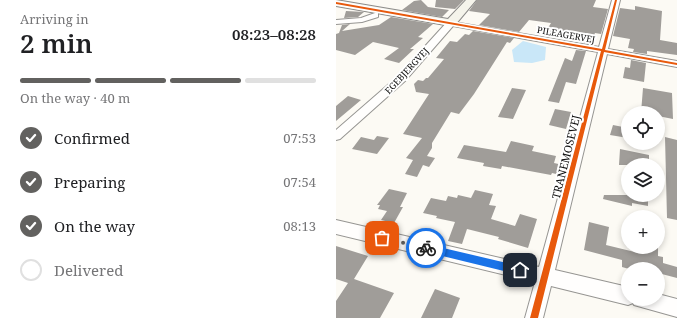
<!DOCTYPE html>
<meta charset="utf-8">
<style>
body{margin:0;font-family:"Noto Serif",serif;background:#f2f2f2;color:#202124;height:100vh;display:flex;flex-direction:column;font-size:15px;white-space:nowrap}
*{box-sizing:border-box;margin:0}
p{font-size:13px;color:#757577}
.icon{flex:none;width:22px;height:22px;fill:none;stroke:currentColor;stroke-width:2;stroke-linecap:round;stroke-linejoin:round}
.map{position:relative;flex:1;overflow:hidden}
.sheet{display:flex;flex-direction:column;background:#fff;width:336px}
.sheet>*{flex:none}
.tools{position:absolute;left:285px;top:106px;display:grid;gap:8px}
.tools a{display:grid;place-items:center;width:44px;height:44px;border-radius:50%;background:#fff;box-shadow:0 2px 6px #0003;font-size:20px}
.pin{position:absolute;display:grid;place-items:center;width:34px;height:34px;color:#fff;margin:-17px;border-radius:8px;box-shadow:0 2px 6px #0006}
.courier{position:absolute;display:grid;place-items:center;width:40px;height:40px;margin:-20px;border:3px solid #1a73e8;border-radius:50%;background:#fff;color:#222;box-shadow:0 1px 5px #0007}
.head em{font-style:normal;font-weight:600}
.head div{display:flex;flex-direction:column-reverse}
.head{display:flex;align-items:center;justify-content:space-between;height:68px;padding:0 20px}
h1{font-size:26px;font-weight:600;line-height:30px}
.bar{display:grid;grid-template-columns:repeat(4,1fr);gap:6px 4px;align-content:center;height:48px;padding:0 20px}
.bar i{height:5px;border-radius:3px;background:#e0e0e0}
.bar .current{background:#62615f}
.bar p{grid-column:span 4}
ol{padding:0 20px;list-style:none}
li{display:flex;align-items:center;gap:12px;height:44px}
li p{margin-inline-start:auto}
li .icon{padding:4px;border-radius:50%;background:#62615f;color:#fff;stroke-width:4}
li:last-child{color:#757577}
li i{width:22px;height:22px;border:2px solid #e0e0e0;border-radius:50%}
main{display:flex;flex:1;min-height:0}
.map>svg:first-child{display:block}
.water{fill:#c9e7f8}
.building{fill:#a09d99}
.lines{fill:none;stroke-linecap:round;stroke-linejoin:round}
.street-casing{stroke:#969592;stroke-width:2}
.secondary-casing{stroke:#8c8b89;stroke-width:2}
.street{fill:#fffefd;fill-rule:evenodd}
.secondary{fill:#f5f4eb;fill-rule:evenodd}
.cycleway-casing{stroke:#fff;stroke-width:3}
.cycleway{fill:#e8590c;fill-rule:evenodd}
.route{fill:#1a73e8}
.done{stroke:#62615f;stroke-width:4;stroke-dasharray:0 7.2}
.labels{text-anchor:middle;stroke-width:4;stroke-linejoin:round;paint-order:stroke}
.far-street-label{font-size:9px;fill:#0f0f0f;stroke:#fff}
.street-label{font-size:11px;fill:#0f0f0f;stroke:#fff}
</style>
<main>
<section class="sheet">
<div class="head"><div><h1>2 min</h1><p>Arriving in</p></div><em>08:23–08:28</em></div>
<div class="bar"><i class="current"></i><i class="current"></i><i class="current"></i><i></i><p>On the way · 40 m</p></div>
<ol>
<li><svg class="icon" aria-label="check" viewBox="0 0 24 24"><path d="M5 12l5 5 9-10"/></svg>Confirmed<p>07:53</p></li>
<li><svg class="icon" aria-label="check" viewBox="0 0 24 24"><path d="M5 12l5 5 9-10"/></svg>Preparing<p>07:54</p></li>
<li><svg class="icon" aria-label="check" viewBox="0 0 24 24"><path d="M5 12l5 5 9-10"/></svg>On the way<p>08:13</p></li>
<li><i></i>Delivered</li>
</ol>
</section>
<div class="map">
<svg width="341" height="318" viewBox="0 0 341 318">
<rect width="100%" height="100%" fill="#fcfaf4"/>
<path class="water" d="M187 41 210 47 209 60 196 63 178 62 176 50Z"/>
<path class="building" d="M85 0 92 7 113 10 106 17 66 10 78 1Z
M100 0H128L119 9 99 7Z
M141 0H260L257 7 272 9 265 34 259 33 256 41H254L253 44 243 42 244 40 236 38 237 37 209 33 215 23 193 20 183 32 143 25 154 14 133 11Z
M299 6 326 11 324 40 341 43V55L311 51V54L297 52 298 49 292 48 294 39 277 36 284 8 299 10Z
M10 11 28 12 22 17 8 18Z
M55 17 97 24 82 37 87 38 74 49H78L63 63 48 59 63 48 37 42 19 55 0 50V34L3 33 6 25 14 24 6 31 43 25Z
M137 31 178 38 174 43 171 42 138 94 123 114 115 112 96 143V148L91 156 99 158 93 167 87 165 81 177 69 174 77 160 70 158 86 138 67 134 93 94 80 92 78 84 82 80 87 81 90 78H92L108 59 100 58 114 41 121 42 129 34 133 35Z
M240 50 250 51 240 84 230 82 223 103 212 101 229 58 236 61Z
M295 60 310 63 308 82 287 78 289 67 294 68Z
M176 88 190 90 177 119 162 117Z
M307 88 336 93 337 119 322 116V113H305Z
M12 96 25 100 0 121V106Z
M219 109 235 112 230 129 213 125Z
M277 125 292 128V138L274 135Z
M41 136 53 138 41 154 16 149 25 137 38 140Z
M329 137 341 140V220L331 218Z
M175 141 198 146 196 151 220 156 218 163 227 165 224 175 216 173 215 175 166 166 165 169 147 166 148 163 121 158 128 145 170 152Z
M284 149 313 155V165H283Z
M53 189 71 193 64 207H67L58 223 45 220 51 211 42 209 44 205H41Z
M139 190 157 194 153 205 160 206 155 219 179 226 184 214 201 219 192 248 162 239 163 237 131 229 126 244 112 241 119 222 100 218 101 216 87 213 95 198 110 201 112 196 121 198 122 195 135 198Z
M268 195H312V206L296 203V206L267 199Z
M253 222 273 227 270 245 307 254V247H322V256L327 257V263L341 267V278L322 273V269H293L286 267V260L248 250Z
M0 246 32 256 18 279 58 293 44 318H0V301L12 283 0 279Z
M99 289 124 298 116 318H85Z"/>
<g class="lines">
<defs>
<path id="street" d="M276 0H284L272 49 341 61V67L271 54 219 270 292 287V299H322V294L341 299V317L298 305 297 303 292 305 215 286 207 318H189L199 282 0 234V220L203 267 262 52 117 26 69 81 4 139 0 140V130L61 77 112 21 263 47Z
M39 13H42V17L26 22 0 24V20L25 18Z"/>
<path id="secondary" d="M0 0 112 19 130 0H140L119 25 115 26 0 6Z"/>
</defs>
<use href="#street" class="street-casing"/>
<use href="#secondary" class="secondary-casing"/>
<use href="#street" class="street"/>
<use href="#secondary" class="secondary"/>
<defs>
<path id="cycleway" d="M279 0H281L269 50 341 63V65L268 52 202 318H194L265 51 0 4V2L266 49Z"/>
</defs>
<use href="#cycleway" class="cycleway-casing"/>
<use href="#cycleway" class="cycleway"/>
</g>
<path class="route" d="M90 244 184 266 188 270 184 275 90 252 86 248Z"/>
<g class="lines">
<path class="done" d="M46 238 90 248"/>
</g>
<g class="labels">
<g class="far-street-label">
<text transform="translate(230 35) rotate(10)" y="3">PILEAGERVEJ</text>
<text transform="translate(71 71) rotate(-47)" y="3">EGEBJERGVEJ</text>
</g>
<g class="street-label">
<text transform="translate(230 157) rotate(-76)" y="4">TRANEMOSEVEJ</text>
</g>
</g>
</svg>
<div class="tools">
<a><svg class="icon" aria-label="locate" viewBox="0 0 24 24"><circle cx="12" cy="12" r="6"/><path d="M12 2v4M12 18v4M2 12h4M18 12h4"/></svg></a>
<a><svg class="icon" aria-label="layers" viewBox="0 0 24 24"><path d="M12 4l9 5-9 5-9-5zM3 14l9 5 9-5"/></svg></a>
<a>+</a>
<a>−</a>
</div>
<div class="pin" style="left:46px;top:238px;background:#ea580c"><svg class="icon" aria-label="bag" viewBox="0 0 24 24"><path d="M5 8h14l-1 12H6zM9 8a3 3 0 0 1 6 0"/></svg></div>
<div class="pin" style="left:184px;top:270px;background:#1f2937"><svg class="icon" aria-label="home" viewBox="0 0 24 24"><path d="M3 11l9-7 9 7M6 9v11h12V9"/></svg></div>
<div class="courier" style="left:90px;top:248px"><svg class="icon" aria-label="bike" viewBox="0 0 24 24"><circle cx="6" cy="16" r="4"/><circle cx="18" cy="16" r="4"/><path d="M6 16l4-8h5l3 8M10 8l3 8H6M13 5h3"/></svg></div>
</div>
</main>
